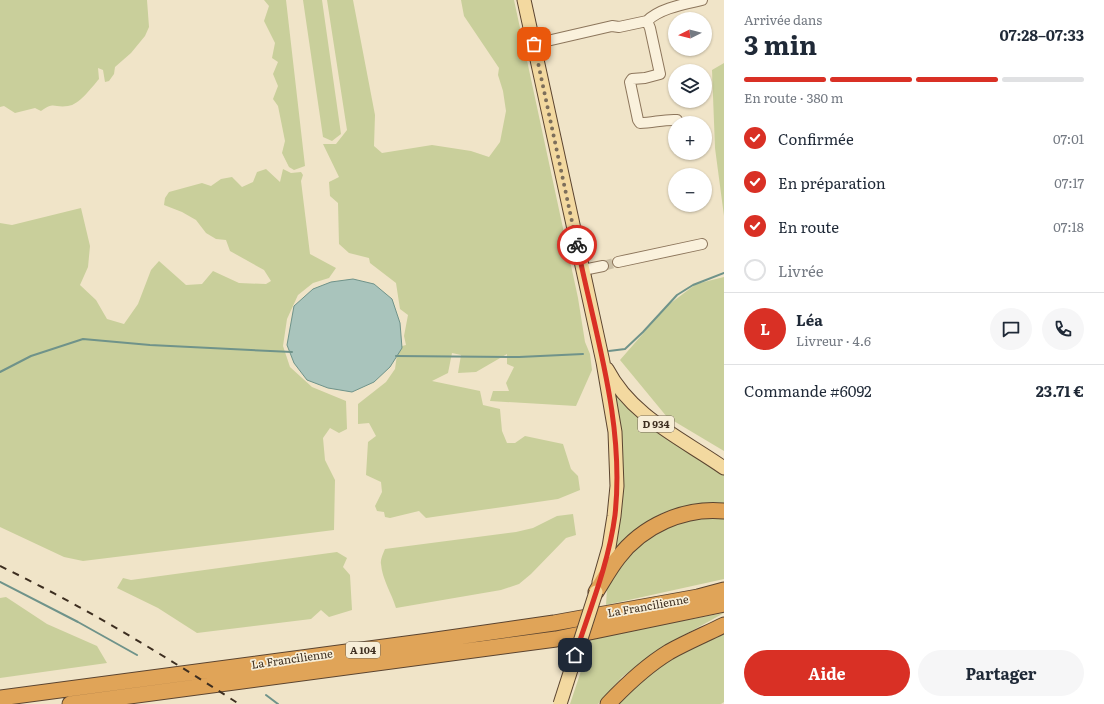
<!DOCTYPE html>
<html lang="fr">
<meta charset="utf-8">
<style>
body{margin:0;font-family:Literata,serif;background:#f6f6f7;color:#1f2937;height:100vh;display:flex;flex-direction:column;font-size:15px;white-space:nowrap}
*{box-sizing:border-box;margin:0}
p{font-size:13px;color:#747a83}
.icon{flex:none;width:22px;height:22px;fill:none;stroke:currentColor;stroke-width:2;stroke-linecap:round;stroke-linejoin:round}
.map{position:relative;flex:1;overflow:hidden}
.side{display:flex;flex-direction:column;background:#fff;width:380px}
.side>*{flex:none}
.needle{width:26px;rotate:264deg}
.fabs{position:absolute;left:668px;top:12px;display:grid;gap:8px}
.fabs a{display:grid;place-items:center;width:44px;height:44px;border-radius:50%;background:#fff;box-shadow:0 1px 3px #0004;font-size:20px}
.pin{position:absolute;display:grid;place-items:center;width:34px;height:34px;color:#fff;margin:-17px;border-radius:8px;box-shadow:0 2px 6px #0006}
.courier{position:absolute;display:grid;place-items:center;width:40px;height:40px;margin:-20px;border:3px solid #d93025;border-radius:50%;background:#fff;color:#222;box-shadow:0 1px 5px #0007}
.overview em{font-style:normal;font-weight:700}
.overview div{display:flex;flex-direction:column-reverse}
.overview{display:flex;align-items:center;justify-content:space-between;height:68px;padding:0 20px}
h1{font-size:26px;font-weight:700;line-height:30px}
.bar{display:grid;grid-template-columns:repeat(4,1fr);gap:6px 4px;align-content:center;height:48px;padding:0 20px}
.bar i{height:5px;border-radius:3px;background:#e0e1e3}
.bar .active{background:#d93025}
.bar p{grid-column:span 4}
.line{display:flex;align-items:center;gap:10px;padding:0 20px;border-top:1px solid #e0e1e3}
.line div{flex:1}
.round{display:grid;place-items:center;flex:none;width:42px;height:42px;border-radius:21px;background:#f6f6f7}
ol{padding:0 20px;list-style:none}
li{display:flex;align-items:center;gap:12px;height:44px}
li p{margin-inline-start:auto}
li .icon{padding:4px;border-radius:50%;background:#d93025;color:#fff;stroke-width:4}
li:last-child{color:#747a83}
li i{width:22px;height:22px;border:2px solid #e0e1e3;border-radius:50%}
.cta{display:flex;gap:8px;margin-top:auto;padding:8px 20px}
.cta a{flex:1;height:46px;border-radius:24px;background:#d93025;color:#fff;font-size:16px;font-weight:700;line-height:46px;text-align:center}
.cta a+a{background:#f6f6f7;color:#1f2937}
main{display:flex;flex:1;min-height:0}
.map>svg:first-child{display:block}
.green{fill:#c9cf9b}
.water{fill:#a9c4bc;stroke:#6f938a}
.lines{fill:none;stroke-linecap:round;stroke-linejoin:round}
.stream{stroke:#6f938a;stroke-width:2}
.minor-tunnel{stroke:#ccc0a6;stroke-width:10;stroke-dasharray:10 5;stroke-linecap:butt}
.minor-casing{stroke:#8d765c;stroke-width:12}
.major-casing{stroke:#5b4430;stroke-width:15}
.highway-casing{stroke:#5b4430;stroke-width:17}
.minor{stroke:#faf1dc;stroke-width:10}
.major{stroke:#f3d9a0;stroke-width:13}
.highway{stroke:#e0a458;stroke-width:15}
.rail{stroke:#3d2e20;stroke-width:2;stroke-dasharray:7 7;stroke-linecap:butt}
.major-bridge-casing{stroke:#5b4430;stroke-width:15;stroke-linecap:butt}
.major-bridge{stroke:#f3d9a0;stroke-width:13}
.done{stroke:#7c6e5b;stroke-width:4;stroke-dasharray:0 7.2}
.route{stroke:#d93025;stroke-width:5}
.labels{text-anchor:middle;stroke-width:3.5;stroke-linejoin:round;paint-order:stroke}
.shield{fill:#f7eed8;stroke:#756857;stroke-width:1}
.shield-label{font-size:10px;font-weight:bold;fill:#3d2e20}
.street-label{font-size:11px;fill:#3d2e20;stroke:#f7eed8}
</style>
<main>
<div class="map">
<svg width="724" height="704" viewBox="0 0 724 704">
<rect width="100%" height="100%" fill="#f0e4c8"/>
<path class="green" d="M0 0H147L149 27 145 36 131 53 115 67 114 74 109 81 105 82 103 70 98 68 99 79C92 87 79 105 68 106 53 108 55 101 41 111L35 108 15 113 4 106 0 107Z
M264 0H286L305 166 294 170 289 167 282 153 285 141 278 106 273 99 278 86 273 74 278 62 272 58 275 43 264 21 269 6Z
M303 0H322L341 134 332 141 323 137Z
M327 0H353L375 115 374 146 382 153 432 145 471 151 489 157 500 142 506 111 503 91 498 75 499 68 464 16 461 0H514L578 298 585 342 590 354 592 370 576 406 490 401 493 391H509L506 383 514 367 507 364V354L476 372 458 373 461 355 452 353 448 373 432 381 480 391 483 405 500 409 502 431 507 443H515L525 436 563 444 571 469 578 476 580 490 558 499 426 518 419 511 390 518 385 517 384 512 377 511 375 506 382 492 381 482 366 475 368 442 376 436 369 423 358 424V404L386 382 395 369 398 347 406 345 404 336 408 315 400 309 396 283 370 263 369 258 349 253 339 244 338 203 330 196 329 182 339 177 323 144H336L347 130Z
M724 63V216L715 148 712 70Z
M266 169 280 182 283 169 291 173 301 172 303 175 301 181 310 254 336 268 329 278 313 283 298 295 287 319 283 346 290 367 312 387 346 401 347 429 339 433 330 428 323 438 325 460 335 480 334 530 83 561 64 557 0 527V223L12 225 81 208 90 246 88 267 80 285 96 300 107 319 124 324 138 304 151 270 159 261 186 285 202 284 213 271 239 283 266 284 271 281 264 270 230 251 226 240 216 239 206 233 196 220 182 212 164 205 165 198 169 192 202 183 211 186 221 179 232 177 242 187 253 182 257 172Z
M724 277V451L667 417 620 360 667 306 696 284Z
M617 394 724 472V504H697L662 513 634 531 607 562 615 398Z
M573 514 576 535 566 538 531 574 519 584 501 590 396 608C392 594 382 579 381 564 380 560 383 554 385 549L516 532 533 528 557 516Z
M699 516 724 517V579L606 605 607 589 617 568 637 546 662 526Z
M337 552 347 558 343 567 350 575 352 610 329 617 321 610 311 619 197 633 158 608 117 588 123 578 131 580Z
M6 597 47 624 97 646 107 663 0 678V598Z
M724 613 659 649 622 677 598 704H570L592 638Z
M724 629V702L721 704H614L657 665Z"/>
<path class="water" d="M353 279 374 284 392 299 400 323 402 348 390 367 374 382 352 392 328 388 307 380 294 363 287 345 294 306 313 289 331 282Z"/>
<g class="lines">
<path class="stream" d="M609 351 625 349 643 332 677 295 693 285 724 273
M396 356 519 357 583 354
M0 372 31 356 83 339 150 345 292 352
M0 582 78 622 137 655
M266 695 278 704"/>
<path class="minor-tunnel" d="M603 266 618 262"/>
<defs>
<path id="minor" d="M647 21C660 8 685 4 702 0
M534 44 612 26 619 27 647 21 650 28 660 74 645 78 632 79 630 82 638 120 640 123C653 123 664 119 677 120
M618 262 702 244
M583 270 603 266"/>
<path id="major" d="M524 0 603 362 615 432 617 486 614 516 609 547 599 582
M607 369C632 417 681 438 724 468"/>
<path id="highway" d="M596 592C603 581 610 568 618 558 642 526 684 507 724 511
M0 698 429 641 554 623 698 597 724 590
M70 704 556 639 724 604
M608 704C626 685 646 666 669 652 687 642 706 634 724 625"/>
</defs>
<use href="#minor" class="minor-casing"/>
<use href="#major" class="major-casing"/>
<use href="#highway" class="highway-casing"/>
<use href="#minor" class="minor"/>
<use href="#major" class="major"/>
<use href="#highway" class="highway"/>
<path class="rail" d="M0 566C83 606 162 654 239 704"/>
<defs>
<path id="major-bridge" d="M560 704 596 592"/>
</defs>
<use href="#major-bridge" class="major-bridge-casing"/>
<use href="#major-bridge" class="major-bridge"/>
</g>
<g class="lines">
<path class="done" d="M534 44 577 245"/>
<path class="route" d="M575 655C590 609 609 562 615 515 625 423 595 334 577 245"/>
</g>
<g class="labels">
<g class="shield">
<rect x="638" y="416" width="36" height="16" rx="3"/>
<rect x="346" y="642" width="34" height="16" rx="3"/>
</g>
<g class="shield-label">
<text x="656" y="428">D 934</text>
<text x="363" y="654">A 104</text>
</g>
<g class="street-label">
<text transform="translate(648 606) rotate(-10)" y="4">La Francilienne</text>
<text transform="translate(292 659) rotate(-8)" y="4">La Francilienne</text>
</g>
</g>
</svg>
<div class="fabs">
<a><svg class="needle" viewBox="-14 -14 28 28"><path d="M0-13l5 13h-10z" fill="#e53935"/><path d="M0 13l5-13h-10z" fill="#747a83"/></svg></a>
<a><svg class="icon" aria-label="layers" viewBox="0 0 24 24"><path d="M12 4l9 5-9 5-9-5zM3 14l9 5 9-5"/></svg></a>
<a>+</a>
<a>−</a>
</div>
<div class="pin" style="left:534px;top:44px;background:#ea580c"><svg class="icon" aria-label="bag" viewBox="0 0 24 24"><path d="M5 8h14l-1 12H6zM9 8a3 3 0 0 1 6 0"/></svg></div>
<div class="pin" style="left:575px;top:655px;background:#1f2937"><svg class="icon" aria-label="home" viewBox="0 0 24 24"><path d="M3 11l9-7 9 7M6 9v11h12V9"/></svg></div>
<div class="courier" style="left:577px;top:245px"><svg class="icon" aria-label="bike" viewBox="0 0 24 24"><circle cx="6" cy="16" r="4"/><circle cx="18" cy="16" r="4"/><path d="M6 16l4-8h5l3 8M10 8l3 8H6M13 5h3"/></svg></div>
</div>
<section class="side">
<div class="overview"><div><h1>3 min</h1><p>Arrivée dans</p></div><em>07:28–07:33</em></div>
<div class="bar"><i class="active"></i><i class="active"></i><i class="active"></i><i></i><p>En route · 380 m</p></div>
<ol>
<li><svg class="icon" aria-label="check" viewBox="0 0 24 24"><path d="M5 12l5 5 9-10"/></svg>Confirmée<p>07:01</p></li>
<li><svg class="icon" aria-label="check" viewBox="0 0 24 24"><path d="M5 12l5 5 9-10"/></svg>En préparation<p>07:17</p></li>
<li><svg class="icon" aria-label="check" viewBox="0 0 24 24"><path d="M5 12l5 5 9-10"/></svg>En route<p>07:18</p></li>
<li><i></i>Livrée</li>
</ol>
<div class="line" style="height:72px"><b class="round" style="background:#d93025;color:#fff">L</b><div><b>Léa</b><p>Livreur · 4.6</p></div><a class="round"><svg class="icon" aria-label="chat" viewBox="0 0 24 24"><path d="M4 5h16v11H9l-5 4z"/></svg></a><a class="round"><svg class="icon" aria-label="phone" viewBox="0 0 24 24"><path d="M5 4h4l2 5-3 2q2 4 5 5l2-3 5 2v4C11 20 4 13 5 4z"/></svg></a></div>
<div class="line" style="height:52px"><div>Commande #6092</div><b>23.71 €</b></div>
<div class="cta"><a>Aide</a><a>Partager</a></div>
</section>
</main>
